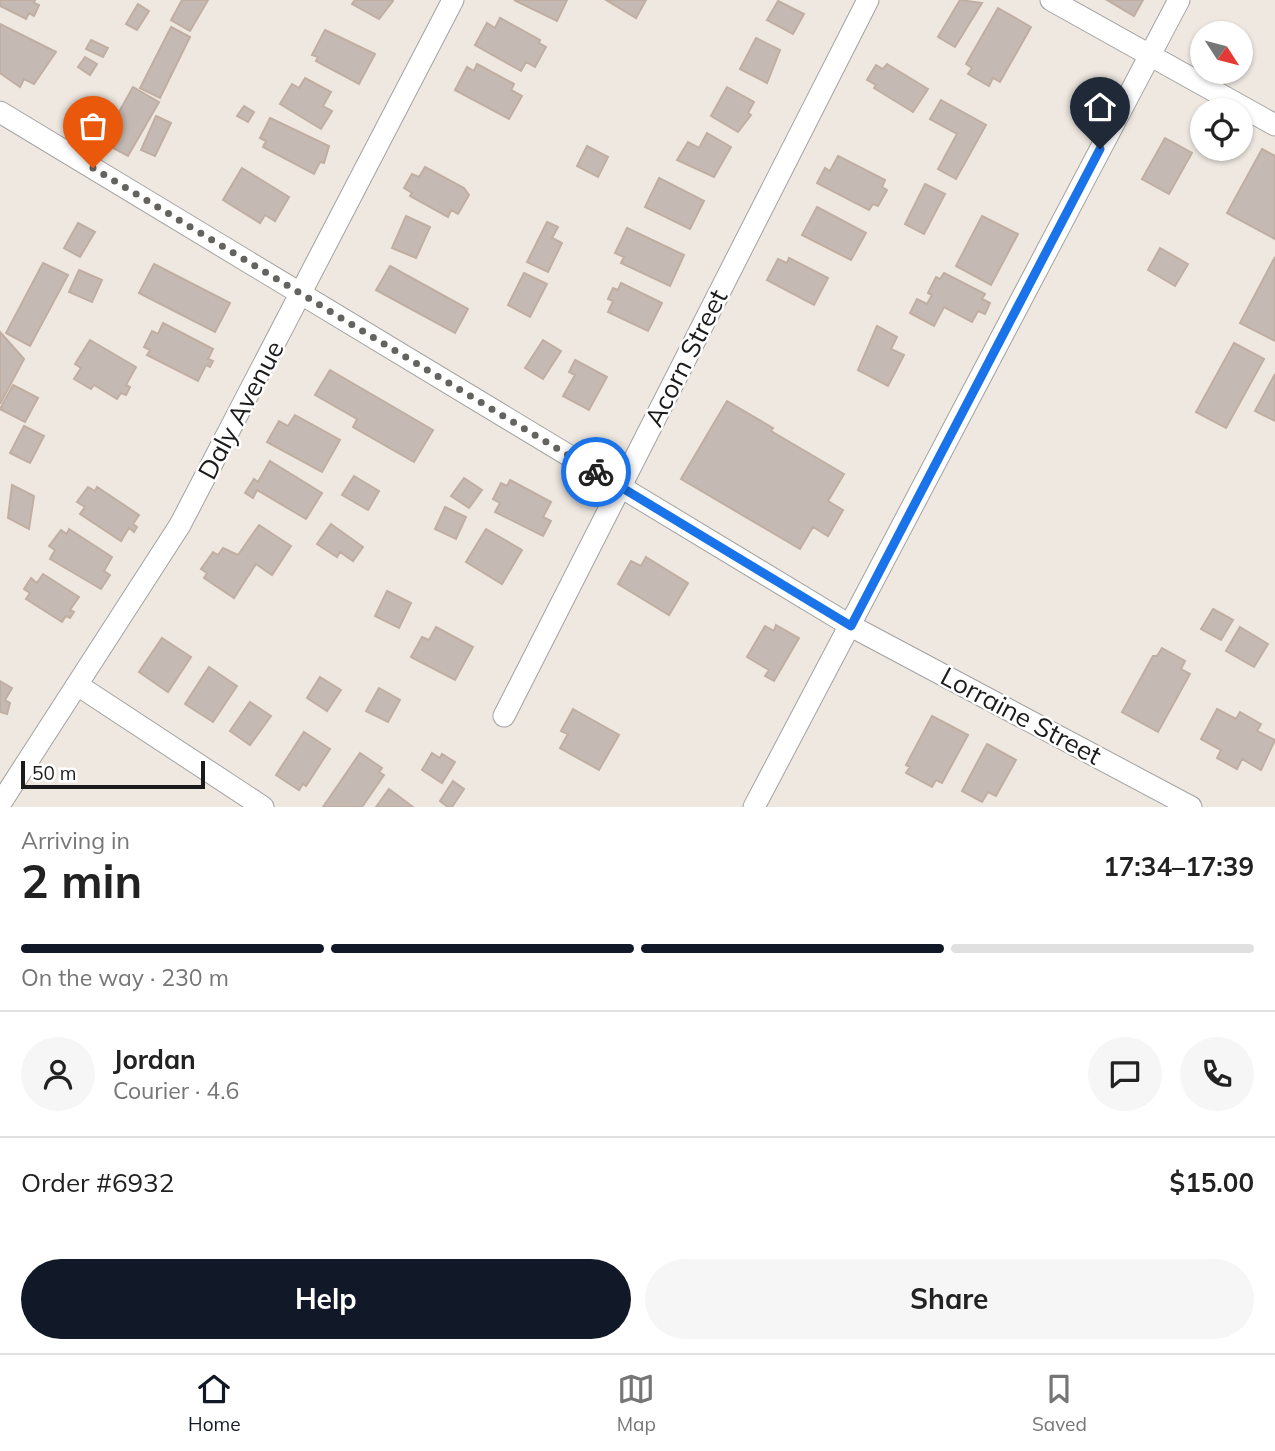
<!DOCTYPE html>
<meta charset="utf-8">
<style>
body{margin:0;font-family:Mulish,sans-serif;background:#f6f6f6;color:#222;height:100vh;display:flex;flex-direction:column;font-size:26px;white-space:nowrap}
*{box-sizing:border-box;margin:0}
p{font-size:23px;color:#767676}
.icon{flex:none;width:38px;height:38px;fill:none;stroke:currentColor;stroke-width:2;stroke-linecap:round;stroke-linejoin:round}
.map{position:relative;height:807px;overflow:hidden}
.panel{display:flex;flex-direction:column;background:#fff;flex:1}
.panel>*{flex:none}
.needle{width:46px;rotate:126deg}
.fabs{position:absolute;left:1190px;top:21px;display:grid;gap:14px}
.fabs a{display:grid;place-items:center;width:63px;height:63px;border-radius:50%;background:#fff;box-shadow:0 2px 5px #0004;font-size:35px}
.scale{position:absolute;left:21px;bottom:18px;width:184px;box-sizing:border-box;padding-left:7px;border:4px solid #1b1b1b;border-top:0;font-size:19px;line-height:24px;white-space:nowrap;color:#1b1b1b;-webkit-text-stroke:5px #fff;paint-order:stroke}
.pin{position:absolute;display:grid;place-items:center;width:60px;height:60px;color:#fff;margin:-72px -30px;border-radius:50% 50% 50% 0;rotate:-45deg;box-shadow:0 0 7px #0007}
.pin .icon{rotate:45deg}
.courier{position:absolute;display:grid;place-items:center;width:70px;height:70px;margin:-35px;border:5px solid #1a73e8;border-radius:50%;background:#fff;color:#222;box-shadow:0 2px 9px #0007}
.head em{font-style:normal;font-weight:700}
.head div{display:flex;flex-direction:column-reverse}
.head{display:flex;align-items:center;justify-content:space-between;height:119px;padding:0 21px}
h1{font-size:46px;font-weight:700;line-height:52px}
.bar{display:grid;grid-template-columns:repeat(4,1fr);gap:10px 7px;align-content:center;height:84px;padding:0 21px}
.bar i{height:9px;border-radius:5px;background:#e0e0e0}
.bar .on{background:#111827}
.bar p{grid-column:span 4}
.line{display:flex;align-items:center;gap:18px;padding:0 21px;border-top:2px solid #e0e0e0}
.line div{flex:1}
.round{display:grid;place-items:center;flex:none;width:74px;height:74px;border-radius:37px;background:#f6f6f6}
.primary-button{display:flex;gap:14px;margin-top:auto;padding:14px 21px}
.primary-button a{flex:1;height:80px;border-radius:42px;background:#111827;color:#fff;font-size:28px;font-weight:700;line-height:80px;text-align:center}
.primary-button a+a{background:#f6f6f6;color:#222}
.dock{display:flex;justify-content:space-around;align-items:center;height:98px;border-top:2px solid #e0e0e0;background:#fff;font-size:19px;color:#767676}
.dock a{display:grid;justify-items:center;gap:4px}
.dock .on{color:#111827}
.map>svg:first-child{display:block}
.building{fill:#c5bab3;stroke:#c0aea2;stroke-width:2}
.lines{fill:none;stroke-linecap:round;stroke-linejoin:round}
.street-casing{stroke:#a2a2a2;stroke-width:23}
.street{stroke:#fff;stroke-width:21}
.done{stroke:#656360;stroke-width:7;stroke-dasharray:0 12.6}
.route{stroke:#1a73e8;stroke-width:9}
.labels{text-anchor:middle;stroke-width:5;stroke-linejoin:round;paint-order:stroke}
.street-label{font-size:26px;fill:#1b1b1b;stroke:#fff}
</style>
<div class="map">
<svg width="1275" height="807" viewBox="0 0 1275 807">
<rect width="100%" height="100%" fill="#eee8e0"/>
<path class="building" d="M0 0H35L34 3 39 5 34 16 29 13 26 19 0 6Z
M182 0H208L190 31 171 20Z
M355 0H393V1L379 19 352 4Z
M514 0H567L557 21Z
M606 0H646L636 18Z
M960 0 982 3 955 47 938 37Z
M1107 0H1143L1134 16Z
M778 1 804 14 793 34 767 20Z
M138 4 149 11 137 30 126 24Z
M998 8 1031 27 1000 82 993 78 989 86 968 74 972 68 966 64Z
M500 18 540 40 539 43 546 47 535 67 526 62 521 71 475 45 487 23 495 28Z
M0 24 56 52 34 84 24 79 20 87 0 73Z
M171 27 190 37 160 98 140 88Z
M325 30 375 54 359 84 316 61 318 57 312 55Z
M756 38 780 50 767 83 740 69Z
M91 40 108 48 103 57 86 49Z
M85 57 97 64 90 75 78 67Z
M477 64 514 84 511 90 522 96 509 119 455 90 467 67 474 71Z
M887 64 928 89 913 112 874 88 876 85 867 80 876 65 883 69Z
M305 78 331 92 323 106 332 111 321 129 280 104 292 84 299 88Z
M133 87 159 102 128 156 102 142Z
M727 87 754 102 748 113 751 115 738 132 711 116Z
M941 100 986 125 956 179 938 169 957 134 930 119Z
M244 106 254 112 248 122 237 116Z
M156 116 171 123 155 156 141 150Z
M270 118 329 146 324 163 320 162 314 174 263 147 266 141 260 138Z
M707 133 731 147 714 177 677 160 688 142 699 148Z
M1165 138 1192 153 1169 194 1142 179Z
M587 146 608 157 598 177 577 166Z
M1262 149 1275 156V239L1227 213Z
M838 156 885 180 882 187 887 190 878 206 873 204 869 210 817 183 825 168 830 171Z
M425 167 464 188 469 195 458 214 451 210 448 217 410 196 412 193 404 188 412 174 419 177Z
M242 168 289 197 275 221 265 215 260 223 223 200Z
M659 178 704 201 690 229 645 207Z
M925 184 945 194 924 234 905 224Z
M817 207 866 233 851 260 802 235Z
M406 216 430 227 416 258 392 248Z
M982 216 1018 234 991 285 956 266Z
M547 222 558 227 552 238 562 243 548 272 527 262Z
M78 223 95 232 80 257 64 248Z
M627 228 684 255 670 286 621 263 624 257 615 253Z
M1160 248 1188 264 1175 286 1148 270Z
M1275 257V341L1240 323Z
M789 258 828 278 814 305 767 280 778 259 787 263Z
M43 263 68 275 30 346 6 333Z
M154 264 230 303 215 332 139 293Z
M390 266 468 309 455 333 376 290Z
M79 270 102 280 92 302 69 292Z
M524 273 547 284 530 317 508 305Z
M944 273 985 294 982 299 990 303 985 314 978 311 972 322 944 307 934 326 910 313 917 299 927 304 932 295 928 293 936 277 940 279Z
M621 283 662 303 648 331 608 312 613 301 608 299 613 288 618 290Z
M163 323 213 349 208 359 213 361 210 367 206 365 198 381 147 355 150 350 144 347 152 331 158 334Z
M877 326 897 337 891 349 904 355 888 386 858 370Z
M0 332 24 359 0 404Z
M90 340 136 367 126 385 130 387 126 395 121 393 117 399 94 385 91 389 74 379 81 368 75 364Z
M543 340 561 351 543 379 525 368Z
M1234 343 1264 359 1226 428 1196 412Z
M575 360 607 377 589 410 563 396 575 375 569 372Z
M330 370 433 430 414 462 353 427 357 419 315 395Z
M1275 374V421L1255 411Z
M13 385 38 398 25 422 0 409Z
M727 401 773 428 771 431 844 474 828 501 843 510 828 536 813 527 800 549 681 479Z
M295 415 340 440 322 472 267 442 279 421 288 426Z
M24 426 44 436 30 463 10 453Z
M270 461 322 493 306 519 257 490 253 498 245 493 254 479 258 482Z
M354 476 379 491 368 510 342 495Z
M464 478 482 490 469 508 451 496Z
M510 480 551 502 543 517 551 521 543 536 495 512 500 503 493 499 501 483 507 486Z
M12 485 34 496 29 529 8 518Z
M88 487 95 491 97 487 139 515 133 524 137 527 134 532 129 528 121 541 80 514 85 507 77 502Z
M445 507 466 517 456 539 435 529Z
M331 524 363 547 353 561 340 552 337 557 317 544Z
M259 525 291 546 272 575 256 564 234 598 204 578 207 573 201 569 213 552 218 555 223 548 238 555Z
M69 529 112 557 104 571 110 575 101 589 50 559 55 550 49 546 61 530 67 534Z
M486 529 522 550 502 584 466 562Z
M646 557 688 583 669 615 618 584 631 561 641 566Z
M43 574 79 597 70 610 74 612 70 618 66 616 62 622 26 599 30 593 24 589 31 578 37 583Z
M387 591 411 603 399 628 375 616Z
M1213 609 1233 620 1221 640 1201 629Z
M776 625 799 638 774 681 765 676 769 670 747 657 765 626 774 631Z
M436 627 473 647 455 680 411 657 422 637 429 640Z
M1240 627 1268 644 1254 667 1226 651Z
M162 638 191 657 168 692 139 672Z
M1162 648 1185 661 1181 669 1190 674 1158 732 1122 712 1153 656H1157Z
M209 667 237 686 213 722 185 704Z
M320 677 341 690 327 711 307 698Z
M0 681 12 688 5 700 10 703 7 714 0 712Z
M379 688 400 700 388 722 366 711Z
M250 702 271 716 250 745 230 731Z
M573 709 619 735 599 770 560 748 568 734 561 731Z
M1217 709 1236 719 1240 712 1261 724 1257 731 1275 740 1261 770 1242 759 1237 769 1217 758 1221 750 1201 739Z
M932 716 968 735 942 783 936 780 932 787 906 773 910 767 906 765Z
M304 732 330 749 306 786 303 784 299 790 276 775Z
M987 744 1016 760 996 796 988 792 982 802 962 791Z
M360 753 382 768 379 772 384 775 362 807H323Z
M432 753 440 758 442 754 455 762 442 783 422 770Z
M453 781 464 789 452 807H448L440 801Z
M389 789 413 807H376Z"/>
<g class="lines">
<defs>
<path id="street" d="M1051 0 1275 125
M0 112 851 626 1191 807
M79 686 263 807
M504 716 868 0
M0 804 180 525 453 0
M754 807 1179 0"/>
</defs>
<use href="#street" class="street-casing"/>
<use href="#street" class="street"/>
</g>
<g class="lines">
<path class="done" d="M93 168 596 472"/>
<path class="route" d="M596 472 851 626 1100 149"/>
</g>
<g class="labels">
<g class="street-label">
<text transform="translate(686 358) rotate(-63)" y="9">Acorn Street</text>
<text transform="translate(241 410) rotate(-62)" y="9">Daly Avenue</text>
<text transform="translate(1021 716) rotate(28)" y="9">Lorraine Street</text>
</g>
</g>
</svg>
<div class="fabs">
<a><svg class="needle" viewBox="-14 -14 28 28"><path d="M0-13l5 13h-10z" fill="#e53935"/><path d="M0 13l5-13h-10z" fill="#767676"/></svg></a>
<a><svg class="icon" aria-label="locate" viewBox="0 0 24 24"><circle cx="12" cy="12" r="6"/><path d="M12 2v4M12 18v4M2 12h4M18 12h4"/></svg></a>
</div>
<div class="scale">50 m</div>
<div class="pin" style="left:93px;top:168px;background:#ea580c"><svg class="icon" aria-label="bag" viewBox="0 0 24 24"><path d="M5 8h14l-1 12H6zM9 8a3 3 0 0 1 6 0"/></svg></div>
<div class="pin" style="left:1100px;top:149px;background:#1f2937"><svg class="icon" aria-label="home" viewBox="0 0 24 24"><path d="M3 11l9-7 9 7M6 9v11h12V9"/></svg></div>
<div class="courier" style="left:596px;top:472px"><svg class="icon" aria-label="bike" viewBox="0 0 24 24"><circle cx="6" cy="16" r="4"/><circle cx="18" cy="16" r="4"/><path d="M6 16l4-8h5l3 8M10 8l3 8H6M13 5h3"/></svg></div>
</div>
<section class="panel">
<div class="head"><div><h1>2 min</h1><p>Arriving in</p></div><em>17:34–17:39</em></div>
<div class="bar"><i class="on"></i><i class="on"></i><i class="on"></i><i></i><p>On the way · 230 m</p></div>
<div class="line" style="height:126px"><a class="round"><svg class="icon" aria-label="person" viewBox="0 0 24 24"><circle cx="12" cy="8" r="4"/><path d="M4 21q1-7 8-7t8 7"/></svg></a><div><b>Jordan</b><p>Courier · 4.6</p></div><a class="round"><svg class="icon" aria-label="chat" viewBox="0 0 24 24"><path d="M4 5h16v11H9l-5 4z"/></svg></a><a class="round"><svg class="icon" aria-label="phone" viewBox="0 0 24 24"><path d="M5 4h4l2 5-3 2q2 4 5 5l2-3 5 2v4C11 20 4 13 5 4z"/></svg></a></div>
<div class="line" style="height:91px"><div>Order #6932</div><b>$15.00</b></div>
<div class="primary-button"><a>Help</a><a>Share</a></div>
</section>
<nav class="dock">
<a class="on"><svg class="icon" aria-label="home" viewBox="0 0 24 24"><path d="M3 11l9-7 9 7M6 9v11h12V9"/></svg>Home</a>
<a><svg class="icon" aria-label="map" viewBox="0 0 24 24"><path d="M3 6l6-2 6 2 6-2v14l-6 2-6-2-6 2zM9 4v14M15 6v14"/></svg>Map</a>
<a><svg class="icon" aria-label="saved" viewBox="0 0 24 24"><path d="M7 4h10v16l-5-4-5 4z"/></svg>Saved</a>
</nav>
